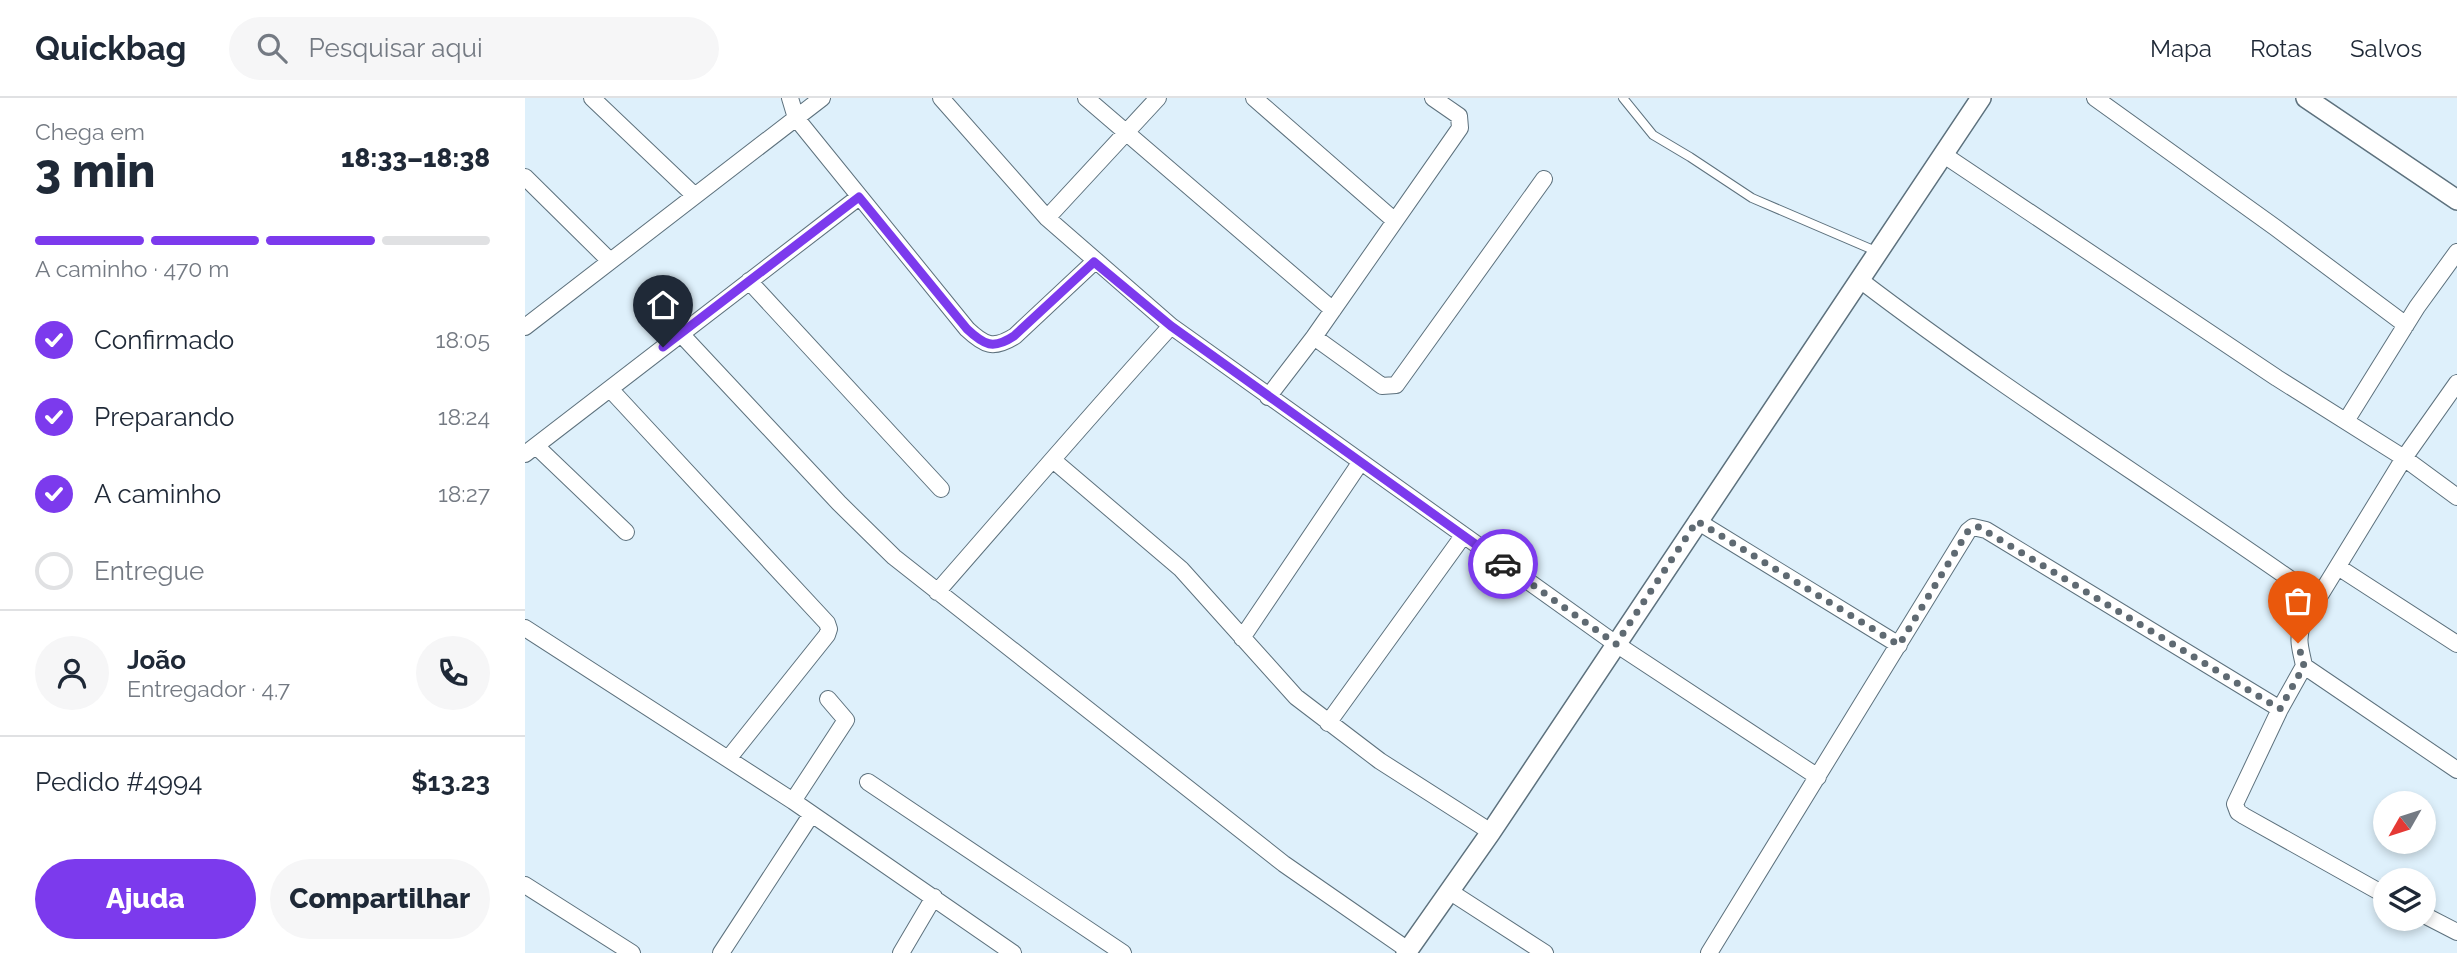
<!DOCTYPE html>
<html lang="pt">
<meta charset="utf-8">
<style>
body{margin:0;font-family:Raleway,sans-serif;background:#f6f6f7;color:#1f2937;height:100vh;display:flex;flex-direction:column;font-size:26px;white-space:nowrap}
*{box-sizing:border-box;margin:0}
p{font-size:23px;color:#747a83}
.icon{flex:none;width:38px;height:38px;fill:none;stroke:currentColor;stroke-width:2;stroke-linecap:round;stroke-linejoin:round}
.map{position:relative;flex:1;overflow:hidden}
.drawer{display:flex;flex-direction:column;background:#fff;width:525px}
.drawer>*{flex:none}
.needle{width:46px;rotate:231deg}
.tools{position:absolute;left:1848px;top:693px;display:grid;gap:14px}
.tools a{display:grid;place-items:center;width:63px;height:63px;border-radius:50%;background:#fff;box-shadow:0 4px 10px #0003;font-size:35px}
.pin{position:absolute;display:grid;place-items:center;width:60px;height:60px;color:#fff;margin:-72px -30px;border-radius:50% 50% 50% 0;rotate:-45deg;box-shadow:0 0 7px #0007}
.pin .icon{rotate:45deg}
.courier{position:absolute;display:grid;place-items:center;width:70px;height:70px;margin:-35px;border:5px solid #7c3aed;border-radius:50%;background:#fff;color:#222;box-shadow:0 2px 9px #0007}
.summary em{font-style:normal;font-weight:800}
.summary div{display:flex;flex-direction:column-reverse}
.summary{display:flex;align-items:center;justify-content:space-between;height:119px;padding:0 35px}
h1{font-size:46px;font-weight:800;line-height:52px}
.bar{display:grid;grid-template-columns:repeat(4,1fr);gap:10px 7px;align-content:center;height:84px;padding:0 35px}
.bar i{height:9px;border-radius:5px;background:#e0e1e3}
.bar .active{background:#7c3aed}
.bar p{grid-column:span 4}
.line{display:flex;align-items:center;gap:18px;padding:0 35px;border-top:2px solid #e0e1e3}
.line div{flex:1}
.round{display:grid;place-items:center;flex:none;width:74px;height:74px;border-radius:37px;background:#f6f6f7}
ol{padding:0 35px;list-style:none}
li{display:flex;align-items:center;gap:21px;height:77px}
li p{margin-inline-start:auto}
li .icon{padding:7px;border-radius:50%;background:#7c3aed;color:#fff;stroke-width:4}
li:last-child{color:#747a83}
li i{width:38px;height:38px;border:4px solid #e0e1e3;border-radius:50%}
.button{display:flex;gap:14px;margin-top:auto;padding:14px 35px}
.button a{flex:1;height:80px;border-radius:42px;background:#7c3aed;color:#fff;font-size:28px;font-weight:800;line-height:80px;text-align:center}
.button a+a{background:#f6f6f7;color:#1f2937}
header{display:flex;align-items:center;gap:42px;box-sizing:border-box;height:98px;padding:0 35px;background:#fff;border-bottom:2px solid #e0e1e3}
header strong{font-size:33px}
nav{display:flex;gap:38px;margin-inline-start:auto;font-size:24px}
.search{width:490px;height:63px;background:#f6f6f7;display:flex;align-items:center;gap:18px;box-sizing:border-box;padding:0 24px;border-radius:38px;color:#747a83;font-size:26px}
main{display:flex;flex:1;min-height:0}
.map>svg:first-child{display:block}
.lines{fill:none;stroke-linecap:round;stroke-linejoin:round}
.service-casing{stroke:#5d717d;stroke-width:10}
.minor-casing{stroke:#5d717d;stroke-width:18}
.tertiary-casing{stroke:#5d717d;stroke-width:22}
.service{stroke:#fff;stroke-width:8}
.minor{stroke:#fff;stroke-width:16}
.tertiary{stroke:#fff;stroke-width:19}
.done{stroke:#5f6a72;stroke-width:7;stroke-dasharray:0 12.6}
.route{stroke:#7c3aed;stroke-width:9}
</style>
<header>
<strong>Quickbag</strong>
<div class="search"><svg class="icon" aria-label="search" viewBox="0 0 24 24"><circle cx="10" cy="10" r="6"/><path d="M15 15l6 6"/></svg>Pesquisar aqui</div>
<nav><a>Mapa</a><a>Rotas</a><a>Salvos</a></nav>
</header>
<main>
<section class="drawer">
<div class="summary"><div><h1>3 min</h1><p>Chega em</p></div><em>18:33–18:38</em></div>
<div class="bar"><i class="active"></i><i class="active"></i><i class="active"></i><i></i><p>A caminho · 470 m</p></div>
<ol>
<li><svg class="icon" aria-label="check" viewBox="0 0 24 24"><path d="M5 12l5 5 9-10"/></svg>Confirmado<p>18:05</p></li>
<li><svg class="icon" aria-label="check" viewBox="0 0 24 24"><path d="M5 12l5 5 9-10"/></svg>Preparando<p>18:24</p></li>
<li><svg class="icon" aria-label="check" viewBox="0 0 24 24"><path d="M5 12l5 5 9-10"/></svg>A caminho<p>18:27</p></li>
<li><i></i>Entregue</li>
</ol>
<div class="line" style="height:126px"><a class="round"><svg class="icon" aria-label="person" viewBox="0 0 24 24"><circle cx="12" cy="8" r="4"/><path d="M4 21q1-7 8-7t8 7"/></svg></a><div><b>João</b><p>Entregador · 4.7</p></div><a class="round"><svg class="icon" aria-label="phone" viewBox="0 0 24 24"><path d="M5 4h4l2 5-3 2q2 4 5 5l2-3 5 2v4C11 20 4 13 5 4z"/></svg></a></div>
<div class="line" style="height:91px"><div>Pedido #4994</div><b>$13.23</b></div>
<div class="button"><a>Ajuda</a><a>Compartilhar</a></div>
</section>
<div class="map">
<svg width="1932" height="855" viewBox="0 0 1932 855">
<rect width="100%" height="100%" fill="#def0fb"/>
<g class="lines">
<defs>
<path id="service" d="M1098 0 1128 37 1165 59 1227 100 1353 154"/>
<path id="minor" d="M67 0 169 97
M265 0 271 20 442 231C459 247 468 252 490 238L569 164
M416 0 522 120 646 228 1091 546 1293 679
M561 0 808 212
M729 0 870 123
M1570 0 1751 130 1881 227
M1419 57 1752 280 1879 360 1932 399
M0 79 84 162
M522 120 633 0
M1335 182C1483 295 1641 393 1792 500
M224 183 416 391
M0 229 297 0
M156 236 314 405 369 459 759 766 883 852
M789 239 857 288 871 287 1019 81
M85 291 302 525 304 531 302 537 203 661
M743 299 789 239 935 30 934 18 908 0
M1821 323 1892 209 1932 154
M11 348 101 434
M0 356 334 99
M528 362 656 471 771 599 855 663 966 734
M1172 423 1374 547
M1813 469 1932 546
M412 494C490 405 566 316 646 228
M0 530 268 703 488 855
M717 540 835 365
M1779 568 1932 672
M803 625 938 438
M343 684 598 855
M268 703 321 622 303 601
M0 787 107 855
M924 793 1020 855
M1860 797 1719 718 1713 714 1710 706 1755 611 1779 568C1776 551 1771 542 1778 525L1879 360 1932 285
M1899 817 1932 834
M196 855 286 717
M376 855 409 799
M1184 855 1443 433 1448 429 1461 432 1755 611"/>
<path id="tertiary" d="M1781 0 1932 102
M881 855 966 734 1456 0"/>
</defs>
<use href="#service" class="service-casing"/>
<use href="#minor" class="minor-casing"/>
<use href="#tertiary" class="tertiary-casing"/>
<use href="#service" class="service"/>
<use href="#minor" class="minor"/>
<use href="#tertiary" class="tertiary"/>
</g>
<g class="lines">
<path class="done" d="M978 466 1091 546 1172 423 1374 547 1443 433 1448 429H1454L1755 611 1779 568 1773 545"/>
<path class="route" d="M138 249 334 99 442 231C459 247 468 252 489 238L569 164 646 228 978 466"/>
</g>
</svg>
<div class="tools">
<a><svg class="needle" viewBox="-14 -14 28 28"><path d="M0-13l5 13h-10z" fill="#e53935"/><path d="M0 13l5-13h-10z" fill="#747a83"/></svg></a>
<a><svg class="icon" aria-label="layers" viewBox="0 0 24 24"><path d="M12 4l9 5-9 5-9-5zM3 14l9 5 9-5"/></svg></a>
</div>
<div class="pin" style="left:1773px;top:545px;background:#ea580c"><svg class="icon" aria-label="bag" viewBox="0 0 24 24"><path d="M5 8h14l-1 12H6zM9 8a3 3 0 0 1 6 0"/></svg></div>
<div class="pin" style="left:138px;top:249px;background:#1f2937"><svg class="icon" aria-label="home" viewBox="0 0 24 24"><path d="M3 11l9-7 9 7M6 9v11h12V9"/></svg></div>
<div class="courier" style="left:978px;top:466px"><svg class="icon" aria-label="car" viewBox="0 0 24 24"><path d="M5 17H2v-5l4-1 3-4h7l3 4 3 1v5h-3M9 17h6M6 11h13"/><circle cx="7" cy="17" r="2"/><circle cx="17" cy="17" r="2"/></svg></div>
</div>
</main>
